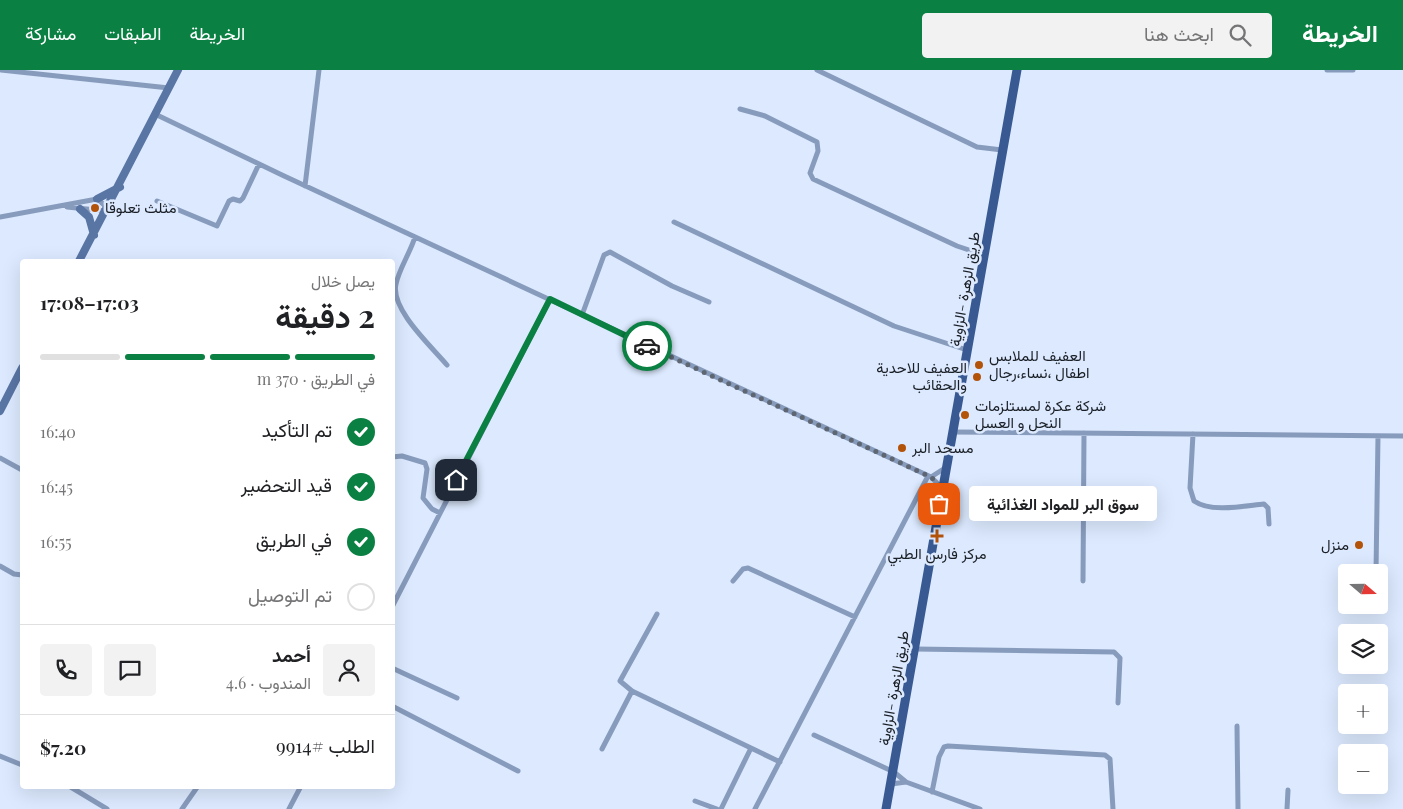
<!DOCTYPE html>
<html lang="ar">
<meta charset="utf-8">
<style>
body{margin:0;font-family:"Playfair Display",Vazirmatn,serif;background:#f2f2f2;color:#202124;direction:rtl;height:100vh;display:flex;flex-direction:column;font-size:19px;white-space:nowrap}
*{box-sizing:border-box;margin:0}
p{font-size:16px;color:#757577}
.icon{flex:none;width:28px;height:28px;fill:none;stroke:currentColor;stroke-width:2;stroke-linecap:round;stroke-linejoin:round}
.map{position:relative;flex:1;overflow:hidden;direction:ltr}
.side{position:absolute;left:20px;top:189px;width:375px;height:530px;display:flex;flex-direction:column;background:#fff;border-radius:5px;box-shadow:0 5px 20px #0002;direction:rtl}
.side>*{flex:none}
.needle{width:32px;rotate:110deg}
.tools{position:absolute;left:1338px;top:494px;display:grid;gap:10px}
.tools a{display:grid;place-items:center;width:50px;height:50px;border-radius:5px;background:#fff;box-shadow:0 5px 20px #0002;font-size:25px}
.pin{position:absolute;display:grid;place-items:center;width:42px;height:42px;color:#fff;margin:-21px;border-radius:10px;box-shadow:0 2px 8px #0006}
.courier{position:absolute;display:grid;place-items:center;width:50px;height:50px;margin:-25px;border:4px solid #0b8043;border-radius:50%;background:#fff;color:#222;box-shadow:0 1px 6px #0007}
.bubble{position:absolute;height:35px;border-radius:5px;background:#fff;box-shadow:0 5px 20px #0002;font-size:16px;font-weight:700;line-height:35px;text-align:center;direction:rtl}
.headline em{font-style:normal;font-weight:700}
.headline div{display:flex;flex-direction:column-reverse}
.headline{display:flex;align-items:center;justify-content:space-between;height:85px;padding:0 20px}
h1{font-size:32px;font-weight:700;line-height:38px}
.bar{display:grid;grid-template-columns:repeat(4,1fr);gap:8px 5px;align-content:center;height:60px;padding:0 20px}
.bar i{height:6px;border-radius:4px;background:#e0e0e0}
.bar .current{background:#0b8043}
.bar p{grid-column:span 4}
.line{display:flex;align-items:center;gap:12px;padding:0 20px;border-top:1px solid #e0e0e0}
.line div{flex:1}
.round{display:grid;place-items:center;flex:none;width:52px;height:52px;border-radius:5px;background:#f2f2f2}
ol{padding:0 20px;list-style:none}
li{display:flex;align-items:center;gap:15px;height:55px}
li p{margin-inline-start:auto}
li .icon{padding:5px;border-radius:50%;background:#0b8043;color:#fff;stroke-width:4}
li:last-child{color:#757577}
li i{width:28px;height:28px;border:2px solid #e0e0e0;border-radius:50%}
header{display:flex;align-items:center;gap:30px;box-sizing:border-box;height:70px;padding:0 25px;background:#0b8043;color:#fff}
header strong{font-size:24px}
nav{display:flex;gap:28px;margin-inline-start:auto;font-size:18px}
.search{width:350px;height:45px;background:#f2f2f2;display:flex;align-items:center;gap:12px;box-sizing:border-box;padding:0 18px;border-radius:5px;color:#757577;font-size:19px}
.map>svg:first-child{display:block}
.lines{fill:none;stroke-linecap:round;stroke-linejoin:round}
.street{stroke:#879bbc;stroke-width:5}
.secondary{stroke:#5975a4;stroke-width:8}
.primary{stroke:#385992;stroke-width:9}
.done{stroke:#5e6672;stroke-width:5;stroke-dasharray:0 9}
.route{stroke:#0b8043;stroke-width:6}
.poi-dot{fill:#b35309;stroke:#dce9fe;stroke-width:2}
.labels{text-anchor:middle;stroke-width:5;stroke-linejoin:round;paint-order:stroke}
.poi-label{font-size:15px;fill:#1a1f26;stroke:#dce9fe;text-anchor:start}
.street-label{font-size:15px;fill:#1a1f26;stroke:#dce9fe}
</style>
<header>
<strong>الخريطة</strong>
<div class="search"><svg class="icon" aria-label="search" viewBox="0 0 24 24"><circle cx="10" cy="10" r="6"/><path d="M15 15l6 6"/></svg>ابحث هنا</div>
<nav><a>الخريطة</a><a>الطبقات</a><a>مشاركة</a></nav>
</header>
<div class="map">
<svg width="1403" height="739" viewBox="0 0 1403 739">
<rect width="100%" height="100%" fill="#dce9fe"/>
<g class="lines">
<path class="street" d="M1 0 169 18
M817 0 977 77 1002 80
M1327 0H1353
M740 39 765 46 817 72 818 81 810 103 813 109 957 176 984 185
M157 45 282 105 931 407 942 418
M305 116 319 0
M157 131 217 156 229 131 233 129 240 131 243 128 259 94
M67 137 106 141
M0 147 97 129 108 138
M674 152 894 256 967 280
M415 167C410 183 399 199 396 214 390 239 432 277 447 295
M582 245 604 185 610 182 672 216 709 232
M953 362 1403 366
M1193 364 1190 418 1194 431C1212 443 1244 436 1264 434L1268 438 1269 454
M392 387 402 386 425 393 427 399 423 428 432 439 440 443
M0 388 22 400
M931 407 945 398
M0 496 14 504 22 505
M1376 502 1378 366
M733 511 743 499 748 498 855 547
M1083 511 1084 363
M392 537 550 229
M915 579 1114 582 1120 588 1118 633
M392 598 457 628
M632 621 620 611 657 544
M392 636 518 701
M1237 656 1238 739
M814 665 894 702 906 712 980 739
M602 679 632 621 780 692
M0 686 22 695
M891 714 906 712
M69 716 107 739
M932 722 939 687 944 677 948 676 1105 685 1110 689 1113 739
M695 731 717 739
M182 739 198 716
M289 739 301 716
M721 739 751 678
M755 739 928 406
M1287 739 1288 720"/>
<path class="secondary" d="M97 129 120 117
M80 139 89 147 94 165
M79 191 178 0
M0 341 22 298"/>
<path class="primary" d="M886 739 1017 0"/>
</g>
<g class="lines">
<path class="done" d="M647 276 931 407 942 418 939 434"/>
<path class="route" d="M456 410 550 229 647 276"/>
</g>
<g class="poi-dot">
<circle cx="95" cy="138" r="5"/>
<circle cx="979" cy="295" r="5"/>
<circle cx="977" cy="307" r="5"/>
<circle cx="965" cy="345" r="5"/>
<circle cx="902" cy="378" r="5"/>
<path d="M934.5 458.5h5v5h5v5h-5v5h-5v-5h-5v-5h5z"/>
<circle cx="1359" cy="475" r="5"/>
</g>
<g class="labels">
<g class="poi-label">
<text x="105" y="143">مثلث تعلوقا</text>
<text x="989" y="291">العفيف للملابس<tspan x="989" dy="17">اطفال ،نساء،رجال</tspan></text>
<text x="967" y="303" text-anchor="end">العفيف للاحدية<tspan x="967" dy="17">والحقائب</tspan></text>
<text x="975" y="341">شركة عكرة لمستلزمات<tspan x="975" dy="17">النحل و العسل</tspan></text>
<text x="912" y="383">مسحد البر</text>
<text x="1349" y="480" text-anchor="end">منزل</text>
<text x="937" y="489" text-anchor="middle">مركز فارس الطبي</text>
</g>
<g class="street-label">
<text transform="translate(965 219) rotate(-80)" y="5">طريق الزهرة -الزاوية</text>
<text transform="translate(894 618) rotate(-80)" y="5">طريق الزهرة -الزاوية</text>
</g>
</g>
</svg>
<div class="tools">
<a><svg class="needle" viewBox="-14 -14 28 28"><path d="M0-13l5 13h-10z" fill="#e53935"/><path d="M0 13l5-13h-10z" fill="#757577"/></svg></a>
<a><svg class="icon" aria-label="layers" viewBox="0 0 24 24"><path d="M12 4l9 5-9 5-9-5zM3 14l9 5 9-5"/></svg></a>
<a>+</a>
<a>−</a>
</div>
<div class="pin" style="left:939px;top:434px;background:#ea580c"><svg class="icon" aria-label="bag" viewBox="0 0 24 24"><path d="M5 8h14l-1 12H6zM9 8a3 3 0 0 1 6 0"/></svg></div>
<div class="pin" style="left:456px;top:410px;background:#1f2937"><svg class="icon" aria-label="home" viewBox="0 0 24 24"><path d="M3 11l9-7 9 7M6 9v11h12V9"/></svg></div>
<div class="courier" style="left:647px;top:276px"><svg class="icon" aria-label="car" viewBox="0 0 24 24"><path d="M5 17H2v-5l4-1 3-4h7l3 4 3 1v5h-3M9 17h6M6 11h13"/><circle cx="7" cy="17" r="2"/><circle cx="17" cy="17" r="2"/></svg></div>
<div class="bubble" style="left:969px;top:416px;width:188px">سوق البر للمواد الغذائية</div>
<section class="side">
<div class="headline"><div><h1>2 دقيقة</h1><p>يصل خلال</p></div><em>17:03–17:08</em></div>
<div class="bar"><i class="current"></i><i class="current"></i><i class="current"></i><i></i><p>في الطريق · 370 m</p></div>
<ol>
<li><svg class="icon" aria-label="check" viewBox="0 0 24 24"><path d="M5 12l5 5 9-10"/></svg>تم التأكيد<p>16:40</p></li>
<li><svg class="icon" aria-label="check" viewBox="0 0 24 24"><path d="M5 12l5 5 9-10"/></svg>قيد التحضير<p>16:45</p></li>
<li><svg class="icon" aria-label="check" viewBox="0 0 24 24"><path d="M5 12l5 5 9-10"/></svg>في الطريق<p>16:55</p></li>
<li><i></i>تم التوصيل</li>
</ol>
<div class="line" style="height:90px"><a class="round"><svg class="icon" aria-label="person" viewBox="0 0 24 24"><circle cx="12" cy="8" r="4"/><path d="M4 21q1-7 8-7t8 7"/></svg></a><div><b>أحمد</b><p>المندوب · 4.6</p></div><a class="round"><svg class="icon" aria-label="chat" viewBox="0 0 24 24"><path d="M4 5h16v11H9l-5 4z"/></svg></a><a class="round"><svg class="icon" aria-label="phone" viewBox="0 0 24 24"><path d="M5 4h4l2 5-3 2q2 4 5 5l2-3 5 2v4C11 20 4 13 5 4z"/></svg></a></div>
<div class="line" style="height:65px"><div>الطلب #9914</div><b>$7.20</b></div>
</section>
</div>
